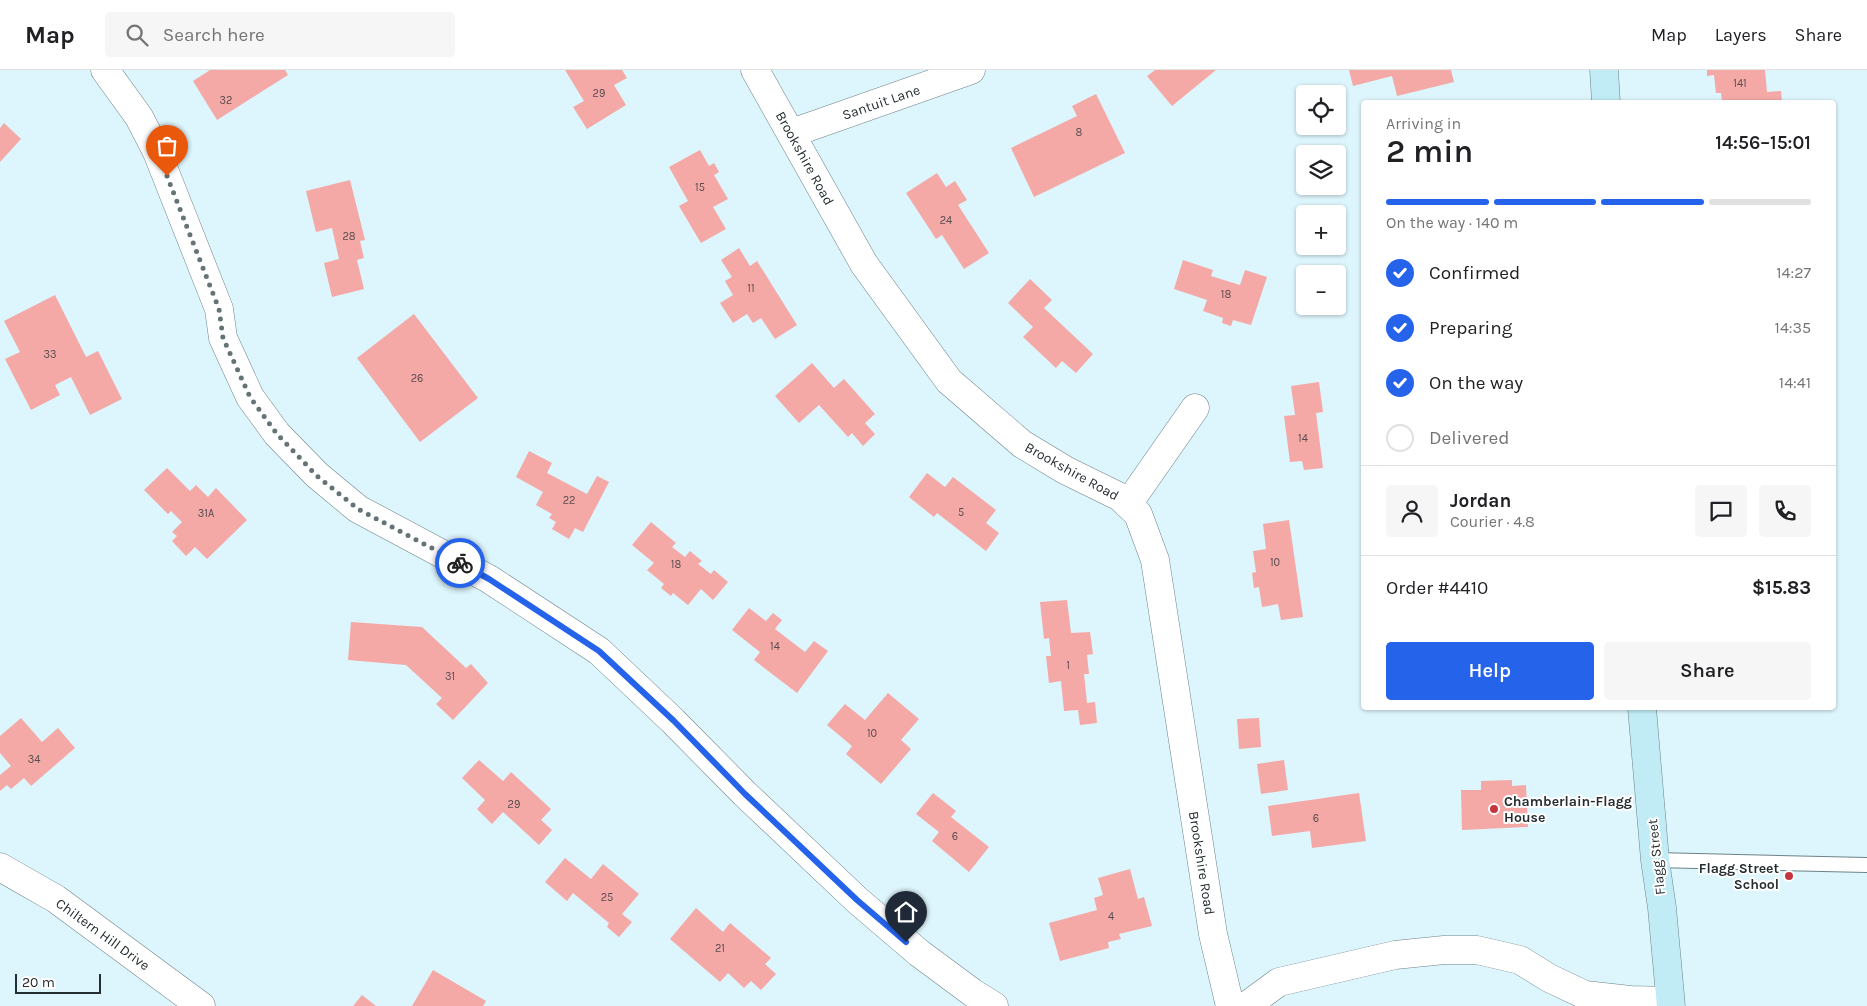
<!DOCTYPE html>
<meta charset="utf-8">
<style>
body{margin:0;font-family:Karla,sans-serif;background:#f6f6f6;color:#202124;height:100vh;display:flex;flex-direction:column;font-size:19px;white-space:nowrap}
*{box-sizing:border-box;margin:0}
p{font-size:16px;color:#757577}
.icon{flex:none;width:28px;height:28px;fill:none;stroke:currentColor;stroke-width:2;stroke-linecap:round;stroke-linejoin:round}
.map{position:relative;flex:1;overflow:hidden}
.panel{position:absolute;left:1361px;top:30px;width:475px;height:610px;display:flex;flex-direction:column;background:#fff;border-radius:5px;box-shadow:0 1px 4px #0004}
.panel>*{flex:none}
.buttons{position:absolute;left:1296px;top:15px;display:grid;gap:10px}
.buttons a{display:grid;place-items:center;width:50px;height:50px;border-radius:5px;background:#fff;box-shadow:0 1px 4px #0004;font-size:25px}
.scale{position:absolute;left:15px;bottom:12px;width:86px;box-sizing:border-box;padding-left:5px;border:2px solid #242d30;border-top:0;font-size:14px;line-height:18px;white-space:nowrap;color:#242d30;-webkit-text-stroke:4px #fff;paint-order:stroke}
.pin{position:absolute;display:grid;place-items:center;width:42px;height:42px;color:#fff;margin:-51px -21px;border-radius:50% 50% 50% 0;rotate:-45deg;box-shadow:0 0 5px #0007}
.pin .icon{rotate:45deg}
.courier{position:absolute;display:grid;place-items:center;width:50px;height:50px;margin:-25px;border:4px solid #2563eb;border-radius:50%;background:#fff;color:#222;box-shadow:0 1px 6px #0007}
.head em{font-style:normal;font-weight:600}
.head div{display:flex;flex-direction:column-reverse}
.head{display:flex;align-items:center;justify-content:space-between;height:85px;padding:0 25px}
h1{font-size:32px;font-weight:600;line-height:38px}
.bar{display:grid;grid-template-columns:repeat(4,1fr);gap:8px 5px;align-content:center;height:60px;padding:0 25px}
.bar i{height:6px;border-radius:4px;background:#e0e0e0}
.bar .on{background:#2563eb}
.bar p{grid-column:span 4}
.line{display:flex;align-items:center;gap:12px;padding:0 25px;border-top:1px solid #e0e0e0}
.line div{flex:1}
.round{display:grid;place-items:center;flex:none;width:52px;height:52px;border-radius:5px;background:#f6f6f6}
ol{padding:0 25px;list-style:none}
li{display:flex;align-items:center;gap:15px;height:55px}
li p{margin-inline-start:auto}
li .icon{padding:5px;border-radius:50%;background:#2563eb;color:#fff;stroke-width:4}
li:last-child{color:#757577}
li i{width:28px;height:28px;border:2px solid #e0e0e0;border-radius:50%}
.cta{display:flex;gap:10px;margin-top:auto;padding:10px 25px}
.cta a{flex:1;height:58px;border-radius:5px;background:#2563eb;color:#fff;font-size:20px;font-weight:600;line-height:58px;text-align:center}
.cta a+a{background:#f6f6f6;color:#202124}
header{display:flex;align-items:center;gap:30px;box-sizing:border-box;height:70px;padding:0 25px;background:#fff;border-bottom:1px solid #e0e0e0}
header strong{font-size:24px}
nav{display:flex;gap:28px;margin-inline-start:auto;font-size:18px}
.search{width:350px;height:45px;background:#f6f6f6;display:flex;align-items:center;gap:12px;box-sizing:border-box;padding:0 18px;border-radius:5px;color:#757577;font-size:19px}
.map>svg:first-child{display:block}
.building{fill:#f4a9a7}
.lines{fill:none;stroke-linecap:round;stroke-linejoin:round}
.lane-casing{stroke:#6c8288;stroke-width:16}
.street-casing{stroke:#6c8288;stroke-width:29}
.secondary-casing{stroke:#6c8288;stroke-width:29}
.lane{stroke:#fff;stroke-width:14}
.street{stroke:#fff;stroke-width:28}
.secondary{stroke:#c2ecf5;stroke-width:28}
.done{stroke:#657377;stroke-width:5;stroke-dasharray:0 9}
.route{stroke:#2563eb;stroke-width:6}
.poi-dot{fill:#c53540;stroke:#fff;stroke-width:2}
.labels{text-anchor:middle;stroke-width:4;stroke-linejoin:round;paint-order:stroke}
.number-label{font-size:11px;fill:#584c4e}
.street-label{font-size:14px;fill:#242d30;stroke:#fff}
.poi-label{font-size:14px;font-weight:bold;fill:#242d30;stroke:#fff;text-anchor:start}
</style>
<header>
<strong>Map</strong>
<div class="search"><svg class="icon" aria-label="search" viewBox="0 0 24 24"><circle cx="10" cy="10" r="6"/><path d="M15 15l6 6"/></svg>Search here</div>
<nav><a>Map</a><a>Layers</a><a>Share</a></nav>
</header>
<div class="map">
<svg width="1867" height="936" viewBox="0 0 1867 936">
<rect width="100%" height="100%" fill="#ddf5fc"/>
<path class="building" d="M210 0H285L288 5 217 50 193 11Z
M565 0H622L627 8 614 15 626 35 587 59 573 37 584 31Z
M1155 0H1216L1172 36 1147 6Z
M1349 0H1451L1454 12 1397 26 1392 6 1353 16Z
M1707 0H1765L1767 22 1781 21 1782 32H1722L1721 23H1716L1714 5 1707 6Z
M1096 24 1125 83 1034 127 1011 78 1077 46 1072 36Z
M4 53 21 69 0 92V58Z
M700 80 709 96 714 93 719 102 714 105 728 129 713 137 726 159 701 173 679 136 688 131 669 97Z
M937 103 946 117 955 111 967 130 958 135 989 183 964 199 942 165 936 169 906 123Z
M350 110 365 170 360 171 364 188 357 190 364 219 332 227 324 193 339 189 332 158 316 162 306 121Z
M739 178 750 196 757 191 797 255 775 269 761 248 753 253 747 244 733 253 720 233 733 225 725 211 732 207 721 190Z
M1183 190 1213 200 1211 206 1240 215 1245 200 1267 207 1251 255 1233 250 1231 256 1222 253 1223 248 1203 241 1207 230 1174 219Z
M1030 209 1052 230 1044 238 1093 284 1076 303 1062 291 1056 298 1023 267 1033 257 1008 233Z
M55 225 86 287 98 281 122 329 90 345 71 307 55 315 60 325 31 340 5 289 20 282 4 251Z
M414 244 478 328 420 372 357 288Z
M812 293 834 318 844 309 875 344 865 353 875 364 863 376 852 363 848 367 819 335 799 353 775 326Z
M1319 312 1323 342 1316 343 1323 398 1304 400 1302 391 1290 392 1284 346 1295 345 1291 316Z
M529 381 552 393 547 403 587 424 597 406 609 412 583 462 575 458 569 469 552 459 556 452 549 448 552 444 536 435 543 422 516 407Z
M167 398 190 421 196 415 208 427 216 418 247 450 207 489 195 477 186 486 172 471 177 466 172 462 182 452 171 441 168 444 144 420Z
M927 403 945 417 953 407 996 440 986 453 999 463 986 481 937 443 934 447 909 427Z
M1289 450 1303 547 1281 550 1278 534 1262 537 1259 517 1254 518 1252 503 1256 502 1253 481 1266 479 1263 454Z
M651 452 676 473 672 477 685 487 690 481 702 491 698 494 711 504 714 500 728 512 713 530 701 519 688 535 673 523 671 526 661 518 664 514 647 500 654 493 632 475Z
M1067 530 1071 563 1090 562 1093 584 1087 585 1089 604H1084L1087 633 1095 632 1097 653 1080 655 1078 640 1064 641 1061 611 1049 613 1046 586H1051L1049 568 1044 569 1040 532Z
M749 538 766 551 773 543 782 550 775 559 805 582 814 571 828 581 797 623 754 590 760 582 732 560Z
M351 552 422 557 466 598 471 594 488 613 453 650 436 634 442 628 406 595 348 590Z
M888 623 919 649 901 670 911 679 881 714 846 684 852 676 827 655 845 634 865 650Z
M21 648 42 672 58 658 75 678 31 716 24 708 11 719 7 715 0 721V705L11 696 0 683V666Z
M1259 648 1261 677 1239 679 1237 649Z
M479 690 503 711 511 702 551 739 541 750 552 760 539 775 503 742 492 754 477 739 485 730 462 708Z
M1284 690 1288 720 1261 724 1257 694Z
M1512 710V716L1526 715 1528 757 1462 760 1461 720H1481V711Z
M933 723 956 741 951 747 989 777 969 802 932 771 939 762 916 744Z
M1359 723 1366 771 1312 778 1310 761 1272 766 1268 736Z
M565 788 591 809 603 794 639 824 622 844 632 852 619 867 607 857 609 853 573 823 567 831 545 812Z
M1130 799 1138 829 1144 827 1152 856 1119 864 1121 869 1108 872 1109 878 1060 891 1049 853 1097 840 1094 828 1103 825 1098 808Z
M696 838 723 862 730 853 771 888 765 894 776 904 761 920 751 911 744 918 728 903 720 912 670 869Z
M433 900 486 931 483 936H412Z
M362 925 376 936H353Z"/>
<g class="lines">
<defs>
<path id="lane" d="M1655 790 1867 795"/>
<path id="street" d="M105 0 139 47 157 82 219 239 223 268 250 327 277 364 317 405 358 439 489 509 599 581 673 651 745 724 857 830 919 883 973 923 994 936
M755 0 864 194 949 311 1022 374 1065 400 1120 427 1138 444 1155 490 1213 864 1230 936
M792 63 971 0
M1128 434 1195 338
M0 797 56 829 201 936
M1246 936 1279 912 1395 885 1444 880H1477L1520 890 1549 908 1585 925 1630 930 1670 931"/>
<path id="secondary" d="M1604 0 1606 32
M1642 638 1655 790 1662 838 1671 936"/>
</defs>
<use href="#lane" class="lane-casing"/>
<use href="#street" class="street-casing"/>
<use href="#secondary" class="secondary-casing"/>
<use href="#lane" class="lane"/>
<use href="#street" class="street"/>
<use href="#secondary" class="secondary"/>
</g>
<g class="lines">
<path class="done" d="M167 106 219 239 223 268 250 327 277 364 317 406 358 439 460 493"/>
<path class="route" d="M460 493 489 509 599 581 674 651 745 724 857 830 906 872"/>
</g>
<g class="poi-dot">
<circle cx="1494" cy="739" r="5"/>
<circle cx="1789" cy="806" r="5"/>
</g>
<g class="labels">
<g class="number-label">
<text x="1740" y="17">141</text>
<text x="599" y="27">29</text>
<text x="226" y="34">32</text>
<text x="1079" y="66">8</text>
<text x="700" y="121">15</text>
<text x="946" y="154">24</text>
<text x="349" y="170">28</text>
<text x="751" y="222">11</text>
<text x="1226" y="228">18</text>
<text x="50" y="288">33</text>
<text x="417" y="312">26</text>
<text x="1303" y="372">14</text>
<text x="569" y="434">22</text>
<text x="961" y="446">5</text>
<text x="206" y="447">31A</text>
<text x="1275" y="496">10</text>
<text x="676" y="498">18</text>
<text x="775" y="580">14</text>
<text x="1068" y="599">1</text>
<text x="450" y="610">31</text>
<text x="872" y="667">10</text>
<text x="34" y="693">34</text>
<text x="514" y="738">29</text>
<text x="1316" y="752">6</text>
<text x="955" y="770">6</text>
<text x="607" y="831">25</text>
<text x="1111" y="850">4</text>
<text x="720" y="882">21</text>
</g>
<g class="street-label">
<text transform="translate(881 32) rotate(-19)" y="5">Santuit Lane</text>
<text transform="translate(805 88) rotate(61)" y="5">Brookshire Road</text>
<text transform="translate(1072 401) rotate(29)" y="5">Brookshire Road</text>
<text transform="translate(1656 787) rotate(-96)" y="5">Flagg Street</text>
<text transform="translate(1202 793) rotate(81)" y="5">Brookshire Road</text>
<text transform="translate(103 864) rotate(36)" y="5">Chiltern Hill Drive</text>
</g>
<g class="poi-label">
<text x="1504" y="736">Chamberlain-Flagg<tspan x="1504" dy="16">House</tspan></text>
<text x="1779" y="803" text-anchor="end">Flagg Street<tspan x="1779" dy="16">School</tspan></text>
</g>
</g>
</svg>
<div class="buttons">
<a><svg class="icon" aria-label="locate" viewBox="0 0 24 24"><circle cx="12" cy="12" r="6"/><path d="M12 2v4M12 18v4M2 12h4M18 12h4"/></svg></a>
<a><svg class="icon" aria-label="layers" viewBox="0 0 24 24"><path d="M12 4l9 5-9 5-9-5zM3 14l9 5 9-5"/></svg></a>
<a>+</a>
<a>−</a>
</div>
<div class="scale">20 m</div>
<div class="pin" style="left:167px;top:106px;background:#ea580c"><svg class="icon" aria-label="bag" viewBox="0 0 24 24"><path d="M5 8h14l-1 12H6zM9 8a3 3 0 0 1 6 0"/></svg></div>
<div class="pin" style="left:906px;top:872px;background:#1f2937"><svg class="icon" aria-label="home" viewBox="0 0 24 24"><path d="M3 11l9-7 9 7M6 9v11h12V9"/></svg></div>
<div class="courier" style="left:460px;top:493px"><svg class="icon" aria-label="bike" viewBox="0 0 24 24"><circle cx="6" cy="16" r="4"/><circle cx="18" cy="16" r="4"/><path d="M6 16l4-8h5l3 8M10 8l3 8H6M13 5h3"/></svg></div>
<section class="panel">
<div class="head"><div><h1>2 min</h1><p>Arriving in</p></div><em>14:56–15:01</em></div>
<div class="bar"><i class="on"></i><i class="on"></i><i class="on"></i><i></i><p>On the way · 140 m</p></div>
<ol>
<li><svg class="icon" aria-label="check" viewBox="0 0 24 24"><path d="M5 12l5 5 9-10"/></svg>Confirmed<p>14:27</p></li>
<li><svg class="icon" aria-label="check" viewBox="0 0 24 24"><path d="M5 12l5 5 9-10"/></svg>Preparing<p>14:35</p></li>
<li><svg class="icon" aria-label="check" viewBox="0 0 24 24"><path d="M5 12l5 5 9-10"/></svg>On the way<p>14:41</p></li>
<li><i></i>Delivered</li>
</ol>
<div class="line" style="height:90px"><a class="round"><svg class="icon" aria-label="person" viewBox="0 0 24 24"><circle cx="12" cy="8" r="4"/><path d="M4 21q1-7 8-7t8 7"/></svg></a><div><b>Jordan</b><p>Courier · 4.8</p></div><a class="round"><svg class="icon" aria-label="chat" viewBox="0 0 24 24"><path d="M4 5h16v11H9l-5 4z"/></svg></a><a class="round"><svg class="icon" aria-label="phone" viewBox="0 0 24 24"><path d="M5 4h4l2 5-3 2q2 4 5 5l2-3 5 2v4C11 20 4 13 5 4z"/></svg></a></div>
<div class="line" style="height:65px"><div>Order #4410</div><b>$15.83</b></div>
<div class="cta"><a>Help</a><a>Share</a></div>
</section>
</div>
